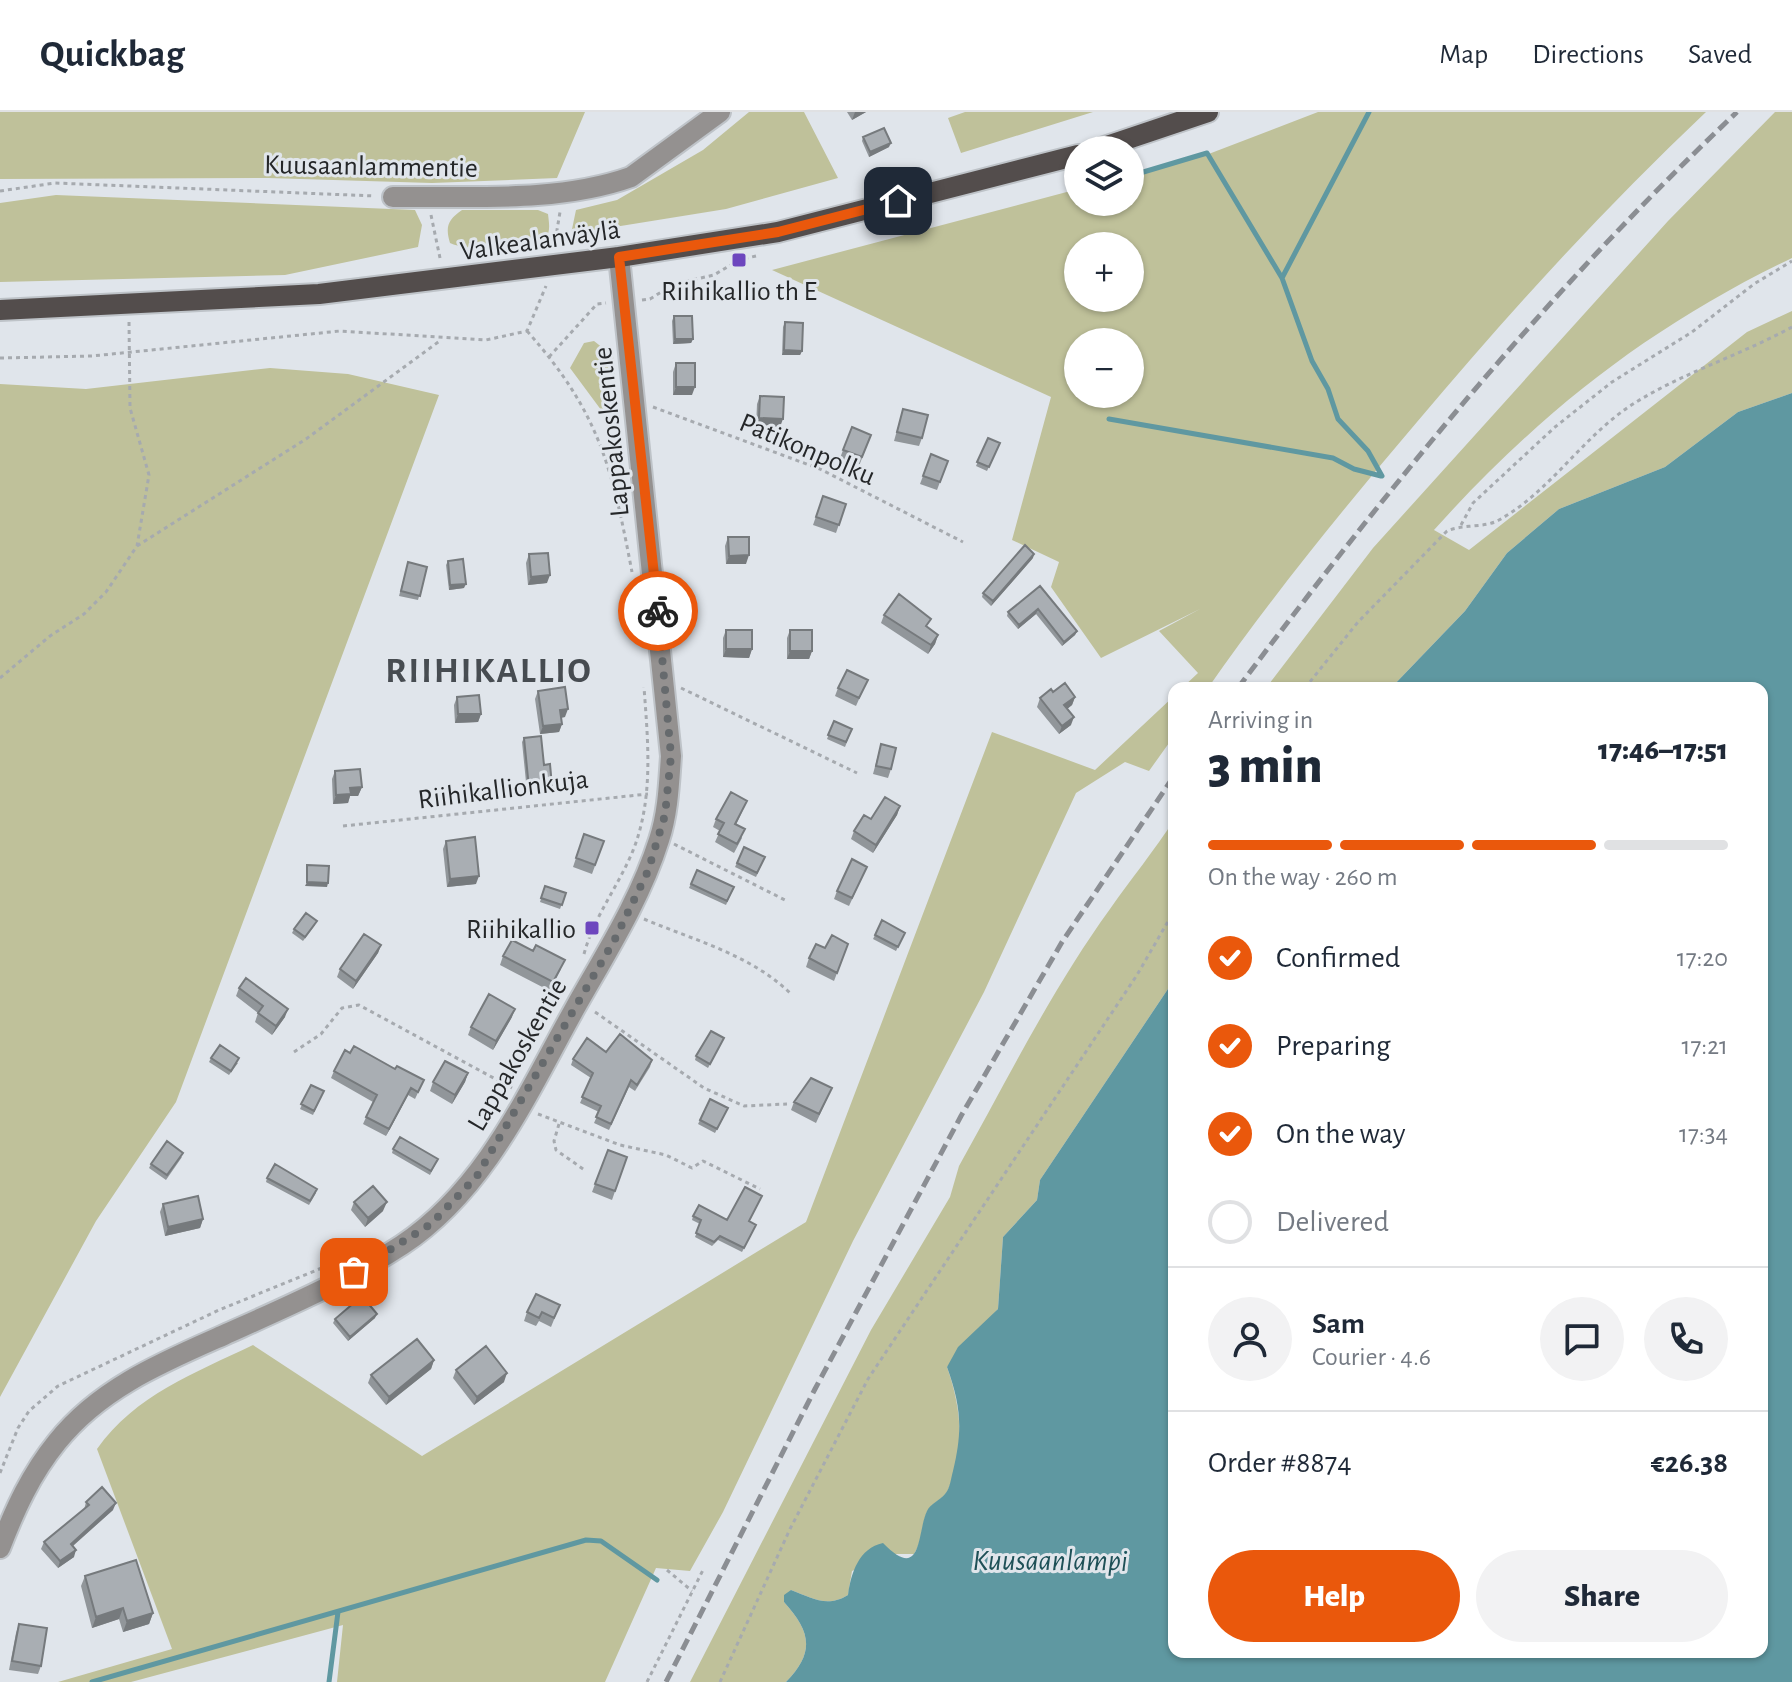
<!DOCTYPE html>
<meta charset="utf-8">
<style>
body{margin:0;font-family:"Alegreya Sans",sans-serif;background:#f2f2f3;color:#1f2937;height:100vh;display:flex;flex-direction:column;font-size:30px;white-space:nowrap}
*{box-sizing:border-box;margin:0}
p{font-size:26px;color:#747a83}
.icon{flex:none;width:44px;height:44px;fill:none;stroke:currentColor;stroke-width:2;stroke-linecap:round;stroke-linejoin:round}
.map{position:relative;flex:1;overflow:hidden}
.sheet{position:absolute;left:1168px;top:570px;width:600px;height:976px;display:flex;flex-direction:column;background:#fff;border-radius:16px;box-shadow:0 2px 6px #0004}
.sheet>*{flex:none}
.controls{position:absolute;left:1064px;top:24px;display:grid;gap:16px}
.controls a{display:grid;place-items:center;width:80px;height:80px;border-radius:50%;background:#fff;box-shadow:0 2px 6px #0004;font-size:40px}
.pin{position:absolute;display:grid;place-items:center;width:68px;height:68px;color:#fff;margin:-34px;border-radius:16px;box-shadow:0 4px 12px #0006}
.courier{position:absolute;display:grid;place-items:center;width:80px;height:80px;margin:-40px;border:6px solid #ea580c;border-radius:50%;background:#fff;color:#222;box-shadow:0 2px 10px #0007}
.head em{font-style:normal;font-weight:800}
.head div{display:flex;flex-direction:column-reverse}
.head{display:flex;align-items:center;justify-content:space-between;height:136px;padding:0 40px}
h1{font-size:52px;font-weight:800;line-height:60px}
.bar{display:grid;grid-template-columns:repeat(4,1fr);gap:12px 8px;align-content:center;height:96px;padding:0 40px}
.bar i{height:10px;border-radius:6px;background:#e0e1e3}
.bar .active{background:#ea580c}
.bar p{grid-column:span 4}
.line{display:flex;align-items:center;gap:20px;padding:0 40px;border-top:2px solid #e0e1e3}
.line div{flex:1}
.round{display:grid;place-items:center;flex:none;width:84px;height:84px;border-radius:42px;background:#f2f2f3}
ol{padding:0 40px;list-style:none}
li{display:flex;align-items:center;gap:24px;height:88px}
li p{margin-inline-start:auto}
li .icon{padding:8px;border-radius:50%;background:#ea580c;color:#fff;stroke-width:4}
li:last-child{color:#747a83}
li i{width:44px;height:44px;border:4px solid #e0e1e3;border-radius:50%}
.button{display:flex;gap:16px;margin-top:auto;padding:16px 40px}
.button a{flex:1;height:92px;border-radius:48px;background:#ea580c;color:#fff;font-size:32px;font-weight:800;line-height:92px;text-align:center}
.button a+a{background:#f2f2f3;color:#1f2937}
header{display:flex;align-items:center;gap:48px;box-sizing:border-box;height:112px;padding:0 40px;background:#fff;border-bottom:2px solid #e0e1e3}
header strong{font-size:38px}
nav{display:flex;gap:44px;margin-inline-start:auto;font-size:28px}
.map>svg:first-child{display:block}
.green{fill:#bfc19a;fill-rule:evenodd}
.water{fill:#5f98a1}
.lines{fill:none;stroke-linecap:round;stroke-linejoin:round}
.stream{stroke:#5f98a1;stroke-width:5}
.minor-casing{stroke:#bec3c8;stroke-width:24}
.major-casing{stroke:#bec3c8;stroke-width:24}
.path{stroke:#a6aaaf;stroke-width:3;stroke-dasharray:4 4;stroke-linecap:butt}
.minor{stroke:#949190;stroke-width:20}
.major{stroke:#534d4c;stroke-width:20}
.rail{stroke:#8b8e93;stroke-width:5;stroke-dasharray:12 6;stroke-linecap:butt}
.wall{fill:#91969a}
.shaded-wall{fill:#767a7d}
.building{fill:#a9aeb3;stroke:#767a7d;stroke-width:2}
.done{stroke:#666a6d;stroke-width:8;stroke-dasharray:0 14.4}
.route{stroke:#ea580c;stroke-width:10}
.poi-dot{fill:#6d46be;stroke:#e0e5eb;stroke-width:3}
.labels{text-anchor:middle;stroke-width:6;stroke-linejoin:round;paint-order:stroke}
.street-label{font-size:28px;fill:#252729;stroke:#e0e5eb}
.poi-label{font-size:28px;fill:#252729;stroke:#e0e5eb}
.water-label{font-size:30px;font-style:italic;fill:#1e5057;stroke:#e0e5eb}
.district-label{font-size:36px;font-weight:bold;letter-spacing:2px;fill:#474c51;stroke:#e0e5eb}
</style>
<header>
<strong>Quickbag</strong>
<nav><a>Map</a><a>Directions</a><a>Saved</a></nav>
</header>
<div class="map">
<svg width="1792" height="1570" viewBox="0 0 1792 1570">
<rect width="100%" height="100%" fill="#e0e5eb"/>
<path class="green" d="M0 0H585L557 66 432 71 268 66 0 67Z
M749 0H804L838 66 726 97 571 122 576 98 617 88 703 38Z
M965 0H1093L961 41 948 6Z
M1318 0H1706C1603 97 1509 201 1417 310 1344 396 1273 483 1208 576H1182L1198 561 1159 519 1200 497 1101 546 1051 475 1059 450 1012 428 1051 285 772 158 1078 77V90H1130V63L1206 43ZM1078 134H1130V186H1078ZM1078 230H1130V282H1078Z
M1775 0H1792V146C1650 214 1539 301 1434 418L1469 438 1747 220 1792 199V281L1738 300 1665 355 1559 397 1507 441 1465 499 1391 576H1266L1373 436 1668 109Z
M56 83 415 98 422 113 418 135 285 163 0 170V91Z
M462 98H538L548 102C549 111 551 120 545 127 531 142 467 139 450 131 445 114 448 108 462 98Z
M594 229 613 244 619 307 610 310 570 256 584 231Z
M270 256 348 262 439 283 176 990 96 1109 0 1285V272L86 277Z
M1174 584V624L1149 659 1125 650 1076 681 984 880 853 1129 723 1400 690 1459 656 1456 605 1570H337L343 1513 131 1570H58L172 1537 97 1337C135 1283 195 1261 253 1233L422 1344 806 1110 992 620 1095 658Z
M1174 708V868L1040 1068 1037 1088 1003 1125 998 1197 947 1255C961 1295 966 1337 948 1378 944 1387 931 1391 927 1400 921 1414 923 1428 914 1442H894L852 1459 848 1483C827 1496 812 1486 791 1478L784 1490C810 1519 816 1539 786 1570H690L871 1218 950 1085 959 1054C1007 968 1052 877 1110 797 1131 767 1154 739 1174 708Z"/>
<path class="water" d="M1792 281V1570H786C816 1539 810 1519 784 1490V1483L791 1478C812 1486 827 1496 848 1483 851 1461 859 1436 883 1431 923 1472 917 1419 927 1399 930 1392 940 1388 945 1382 950 1377 951 1366 953 1359 963 1318 961 1294 947 1255L958 1235 998 1197 1003 1125 1037 1088 1040 1068 1174 868V1540H1762V576H1391L1465 499 1507 441 1559 397 1665 355 1738 300Z"/>
<g class="lines">
<path class="stream" d="M1130 64 1207 41 1282 166 1312 249 1328 277 1338 307 1368 339 1382 364
M1282 166 1369 0
M1109 307 1333 346 1354 357 1381 364
M92 1570 586 1428 601 1429 657 1468
M329 1570 338 1500"/>
<defs>
<path id="minor" d="M393 85C470 84 558 91 631 65L720 0
M0 1436C15 1397 31 1362 57 1330 100 1276 163 1250 224 1223 284 1196 347 1169 402 1133 486 1077 527 982 575 896 606 841 640 788 659 728 668 701 669 672 671 644L619 145"/>
<path id="major" d="M1095 38 1208 0
M0 198 319 182 619 145 778 120 1078 43"/>
</defs>
<use href="#minor" class="minor-casing"/>
<use href="#major" class="major-casing"/>
<path class="path" d="M0 79 55 71 375 84
M431 103 440 146
M554 136 560 100
M642 188 650 187 674 172 714 163 739 148 756 144
M527 219C600 301 612 356 632 460
M549 245 597 192 606 191
M0 246 92 244 340 219 486 228 527 219 546 174
M653 295 820 357 963 430
M607 347 623 343
M1461 413 1473 391 1555 315 1612 270 1692 220 1754 172 1792 149
M137 434 306 327 441 228
M0 566 50 524 84 502 106 480 137 434 149 363 130 296 129 209
M681 576 857 661
M1305 576 1358 510 1447 419C1463 412 1485 416 1499 408 1551 379 1583 324 1633 292 1682 261 1741 243 1792 215
M343 714 648 682
M674 732 785 788
M644 807C696 829 752 843 792 883
M584 842C594 805 617 776 632 741 654 688 648 631 644 575
M595 900 704 976 744 994 787 992
M294 940 321 922 342 896 359 893 512 976
M538 1002 620 1033 666 1043 692 1056 703 1049 760 1077
M559 1012 554 1029 556 1038 586 1059
M0 1361 18 1316 29 1299 58 1274 219 1198 329 1153
M667 1458 692 1479
M647 1570 703 1458
M720 1570 790 1417 868 1267 1137 863 1174 799"/>
<use href="#minor" class="minor"/>
<use href="#major" class="major"/>
<path class="rail" d="M1238 576C1392 370 1550 177 1737 0
M666 1570 815 1277 961 1004 1062 830 1174 664"/>
</g>
<path class="wall" d="M847 0H866L852 8Z
M863 25 889 35 869 45 862 29Z
M674 204 693 227 691 231 673 232 672 209Z
M785 210 802 239 800 243H782L783 215Z
M676 251 692 283H673V260Z
M760 284 780 315H756L757 292Z
M903 297 922 326 919 334 894 329Z
M852 315 871 323 859 354 840 346Z
M988 326 1000 331 987 359 976 354Z
M923 364 940 370 937 378 920 372Z
M823 384 846 392 836 421 813 413Z
M728 425 746 452H726L725 434Z
M529 442 547 471 528 473 526 451Z
M1033 446 991 494 982 485 983 481Z
M448 449 464 476 449 478 446 453Z
M408 450 427 455 418 488 399 484Z
M1040 474 1077 519 1075 523 1062 534 1036 502 1018 517 1007 504 1008 500Z
M884 503 928 515 938 523 935 532 928 542 881 511Z
M726 518 752 537 749 546 723 545V526Z
M790 518 812 539 809 547H787V526Z
M838 576H864L856 594 835 584Z
M538 579 565 605 561 606 562 612 559 620 540 622 535 587Z
M1053 580 1075 585 1072 593 1067 597 1071 613 1059 622 1037 595 1040 586Z
M457 585 481 602 478 610 455 611 454 593Z
M834 609 852 617 845 635 827 627Z
M524 626 544 653 552 674 550 678 527 680 522 630Z
M881 632 891 657 888 666 873 662Z
M335 659 362 675 358 684H350L348 691 333 692 332 667Z
M747 689 736 713 742 726 734 741 715 730 720 719 713 715 716 707Z
M900 694 897 703 873 741 851 727 854 719 871 707Z
M584 722 604 729 592 762 573 755Z
M446 729 476 772 447 775 443 737Z
M744 735 765 745 756 765 735 755Z
M867 755 849 794 834 787 837 779Z
M697 758 734 775 726 793 689 776Z
M545 774 566 781 560 797 540 790Z
M315 813 303 829 292 821 294 817Z
M905 821 896 839 873 827 875 823Z
M848 832 834 869 806 855 809 846 825 836Z
M381 833 378 841 353 877 337 865 340 857Z
M503 844 561 857 550 879 500 853Z
M239 876 285 905 272 923 255 910 258 901 236 884Z
M512 905 493 938 468 923 471 915Z
M724 926 708 956 695 948 696 944Z
M606 940 652 948 650 955 635 979 629 975 609 1018 594 1011 599 1000 580 991 591 966 571 953 573 947Z
M350 941 424 968 415 987 408 983 386 1024 363 1012 373 990 331 966 334 959Z
M211 946 238 951 229 963 209 950Z
M468 961 465 970 452 992 430 979 433 970Z
M311 973 324 979 313 1003 300 997Z
M828 985 816 1011 791 998 794 990Z
M726 1000 715 1021 698 1012 700 1008Z
M393 1037 436 1051 430 1063 392 1041Z
M608 1038 627 1045 612 1088 592 1080Z
M182 1045 166 1068 149 1056 151 1052Z
M267 1066 316 1081 309 1093 266 1070Z
M354 1090 383 1099 365 1115 351 1098Z
M163 1092 203 1107 200 1116 165 1124 160 1100Z
M693 1104 749 1109 754 1117 742 1140 718 1128 712 1134 695 1125 700 1112 692 1108Z
M560 1193 551 1215 539 1209 536 1214 524 1209 527 1200Z
M375 1206 348 1229 333 1211 335 1207Z
M434 1248 431 1257 386 1293 368 1271 371 1263Z
M456 1258 504 1270 474 1293 453 1266Z
M86 1390 113 1398 73 1434 74 1445 58 1456 41 1437 44 1430 84 1398Z
M85 1464 153 1501 149 1512 123 1520 119 1507 92 1516 81 1474Z
M19 1512 41 1554 38 1562 9 1558 16 1521Z"/>
<path class="shaded-wall" d="M855 0H866L852 8Z
M891 31 889 35 869 45 870 40Z
M675 227H693L691 231 673 232Z
M784 238 802 239 800 243H782Z
M676 275H695L692 283H673Z
M759 306 783 307 780 315H756Z
M1034 442 1033 446 991 494 993 489Z
M749 443 746 452H726L729 444Z
M550 463 547 471 528 473 531 465Z
M466 472 464 476 449 478 450 473Z
M1038 497 1036 502 1018 517 1019 513Z
M1077 519 1075 523 1062 534 1064 530Z
M938 523 935 532 928 542 931 533Z
M726 537H752L749 546 723 545Z
M790 539H812L809 547H787Z
M1075 585 1072 593 1061 602 1064 593Z
M568 597 565 605 557 606 560 598Z
M458 602H481L478 610 455 611Z
M1074 605 1071 613 1059 622 1062 614Z
M562 612 559 620 540 622 543 614Z
M552 674 550 678 527 680 529 676Z
M362 675 358 684H350L348 691 333 692 336 683 350 676Z
M900 694 897 703 873 741 876 733Z
M479 764 476 772 447 775 450 767Z
M307 770 328 771 327 775 305 774Z
M381 833 378 841 353 877 356 869Z
M288 897 285 905 272 923 276 914Z
M515 897 512 905 493 938 496 929Z
M468 961 465 970 452 992 455 983Z
M411 976 408 983 386 1024 389 1017Z
M387 1090 383 1099 365 1115 368 1106Z
M203 1107 200 1116 165 1124 168 1115Z
M377 1202 375 1206 348 1229 350 1225Z
M434 1248 431 1257 386 1293 389 1285Z
M507 1261 504 1270 474 1293 477 1285Z
M116 1391 113 1398 68 1438 71 1432Z
M76 1438 74 1445 58 1456 60 1449Z
M123 1496 119 1507 92 1516 96 1505Z
M153 1501 149 1512 123 1520 127 1509Z"/>
<path class="building" d="M884 16 891 31 870 40 863 25Z
M674 204H692L693 227H675Z
M785 210 803 211 802 239 784 238Z
M676 251H695V275H676Z
M760 284 784 285 783 307 759 306Z
M903 297 928 303 922 326 897 320Z
M852 315 871 323 862 345 843 338Z
M988 326 1000 331 989 355 977 350Z
M931 342 948 349 940 370 923 364Z
M823 384 846 392 839 413 816 405Z
M728 425H749V443L729 444Z
M1025 433 1034 442 993 489 983 481Z
M548 441 550 463 531 465 529 442Z
M463 447 466 472 450 473 448 449Z
M408 450 427 455 420 484 401 479Z
M1040 474 1077 519 1064 530 1038 497 1019 513 1008 500Z
M899 482 931 507 926 514 938 523 931 533 884 503Z
M726 518H752V537H726Z
M790 518H812V539H790Z
M847 558 868 568 859 586 838 576Z
M1065 571 1075 585 1064 593 1074 605 1062 614 1040 586 1051 577 1053 580Z
M565 575 568 597 560 598 562 612 543 614 538 579Z
M479 583 481 602H458L457 585Z
M834 609 852 617 846 630 828 623Z
M541 624 544 653 550 652 552 674 529 676 524 626Z
M881 632 896 636 891 657 876 654Z
M360 657 362 675 350 676 351 682 336 683 335 659Z
M731 680 747 689 735 712 745 717 737 732 718 722 724 711 716 707Z
M885 685 900 694 876 733 854 719 864 703 871 707Z
M584 722 604 729 595 753 576 746Z
M475 725 479 764 450 767 446 729Z
M744 735 765 745 757 761 737 751Z
M852 747 867 755 852 786 837 779Z
M307 753 329 754 328 771 307 770Z
M697 758 734 775 727 789 691 772Z
M545 774 566 781 562 793 541 786Z
M306 801 317 809 305 825 294 817Z
M882 808 905 821 898 835 875 823Z
M364 822 381 833 356 869 340 857Z
M832 823 848 832 837 861 809 846 816 832 825 836Z
M512 828 533 839 536 833 565 848 553 870 503 844Z
M246 866 288 897 276 914 258 901 263 894 239 876Z
M489 882 515 897 496 929 471 915Z
M711 919 724 926 710 952 696 944Z
M620 922 652 948 637 973 631 968 611 1012 596 1005 601 994 582 985 593 961 573 947 587 926 606 940Z
M220 933 239 946 231 959 211 946Z
M354 934 395 957 397 954 424 968 418 980 411 976 389 1017 366 1005 377 983 334 959 345 938 350 941Z
M445 949 468 961 455 983 433 970Z
M811 966 832 976 819 1002 794 990Z
M311 973 324 979 314 999 301 992Z
M710 987 728 996 717 1017 700 1008Z
M400 1025 438 1047 431 1059 393 1037Z
M167 1029 183 1041 167 1063 151 1052Z
M608 1038 627 1045 615 1079 595 1072Z
M275 1052 317 1077 310 1089 267 1066Z
M373 1074 387 1090 368 1106 354 1090Z
M745 1075 762 1084 749 1109 756 1113 744 1136 720 1124 714 1130 696 1121 701 1108 693 1104 699 1093 727 1108Z
M198 1084 203 1107 168 1115 163 1092Z
M536 1182 560 1193 554 1206 542 1200 539 1206 527 1200Z
M362 1184 377 1202 350 1225 335 1207Z
M417 1227 434 1248 389 1285 371 1263Z
M486 1234 507 1261 477 1285 456 1258Z
M102 1375 116 1391 71 1432 76 1438 60 1449 44 1430 89 1393 86 1390Z
M136 1448 153 1501 127 1509 123 1496 96 1505 85 1464Z
M19 1512 47 1516 41 1554 12 1549Z"/>
<g class="lines">
<path class="done" d="M354 1160 431 1112 477 1064 615 827 648 759 665 703 671 644 658 499"/>
<path class="route" d="M658 499 619 145 778 120 898 89"/>
</g>
<g class="poi-dot">
<rect x="731" y="140" width="16" height="16" rx="4"/>
<rect x="584" y="808" width="16" height="16" rx="4"/>
</g>
<g class="labels">
<g class="street-label">
<text transform="translate(371 53) rotate(1)" y="10">Kuusaanlammentie</text>
<text transform="translate(540 127) rotate(-8)" y="10">Valkealanväylä</text>
<text transform="translate(610 320) rotate(-96)" y="10">Lappakoskentie</text>
<text transform="translate(808 336) rotate(23)" y="10">Patikonpolku</text>
<text transform="translate(503 676) rotate(-7)" y="10">Riihikallionkuja</text>
<text transform="translate(516 942) rotate(-60)" y="10">Lappakoskentie</text>
</g>
<g class="poi-label">
<text x="739" y="188">Riihikallio th E</text>
<text x="576" y="826" text-anchor="end">Riihikallio</text>
</g>
<g class="water-label">
<text x="1050" y="1458">Kuusaanlampi</text>
</g>
<g class="district-label">
<text x="489" y="570">RIIHIKALLIO</text>
</g>
</g>
</svg>
<div class="controls">
<a><svg class="icon" aria-label="layers" viewBox="0 0 24 24"><path d="M12 4l9 5-9 5-9-5zM3 14l9 5 9-5"/></svg></a>
<a>+</a>
<a>−</a>
</div>
<div class="pin" style="left:354px;top:1160px;background:#ea580c"><svg class="icon" aria-label="bag" viewBox="0 0 24 24"><path d="M5 8h14l-1 12H6zM9 8a3 3 0 0 1 6 0"/></svg></div>
<div class="pin" style="left:898px;top:89px;background:#1f2937"><svg class="icon" aria-label="home" viewBox="0 0 24 24"><path d="M3 11l9-7 9 7M6 9v11h12V9"/></svg></div>
<div class="courier" style="left:658px;top:499px"><svg class="icon" aria-label="bike" viewBox="0 0 24 24"><circle cx="6" cy="16" r="4"/><circle cx="18" cy="16" r="4"/><path d="M6 16l4-8h5l3 8M10 8l3 8H6M13 5h3"/></svg></div>
<section class="sheet">
<div class="head"><div><h1>3 min</h1><p>Arriving in</p></div><em>17:46–17:51</em></div>
<div class="bar"><i class="active"></i><i class="active"></i><i class="active"></i><i></i><p>On the way · 260 m</p></div>
<ol>
<li><svg class="icon" aria-label="check" viewBox="0 0 24 24"><path d="M5 12l5 5 9-10"/></svg>Confirmed<p>17:20</p></li>
<li><svg class="icon" aria-label="check" viewBox="0 0 24 24"><path d="M5 12l5 5 9-10"/></svg>Preparing<p>17:21</p></li>
<li><svg class="icon" aria-label="check" viewBox="0 0 24 24"><path d="M5 12l5 5 9-10"/></svg>On the way<p>17:34</p></li>
<li><i></i>Delivered</li>
</ol>
<div class="line" style="height:144px"><a class="round"><svg class="icon" aria-label="person" viewBox="0 0 24 24"><circle cx="12" cy="8" r="4"/><path d="M4 21q1-7 8-7t8 7"/></svg></a><div><b>Sam</b><p>Courier · 4.6</p></div><a class="round"><svg class="icon" aria-label="chat" viewBox="0 0 24 24"><path d="M4 5h16v11H9l-5 4z"/></svg></a><a class="round"><svg class="icon" aria-label="phone" viewBox="0 0 24 24"><path d="M5 4h4l2 5-3 2q2 4 5 5l2-3 5 2v4C11 20 4 13 5 4z"/></svg></a></div>
<div class="line" style="height:104px"><div>Order #8874</div><b>€26.38</b></div>
<div class="button"><a>Help</a><a>Share</a></div>
</section>
</div>
